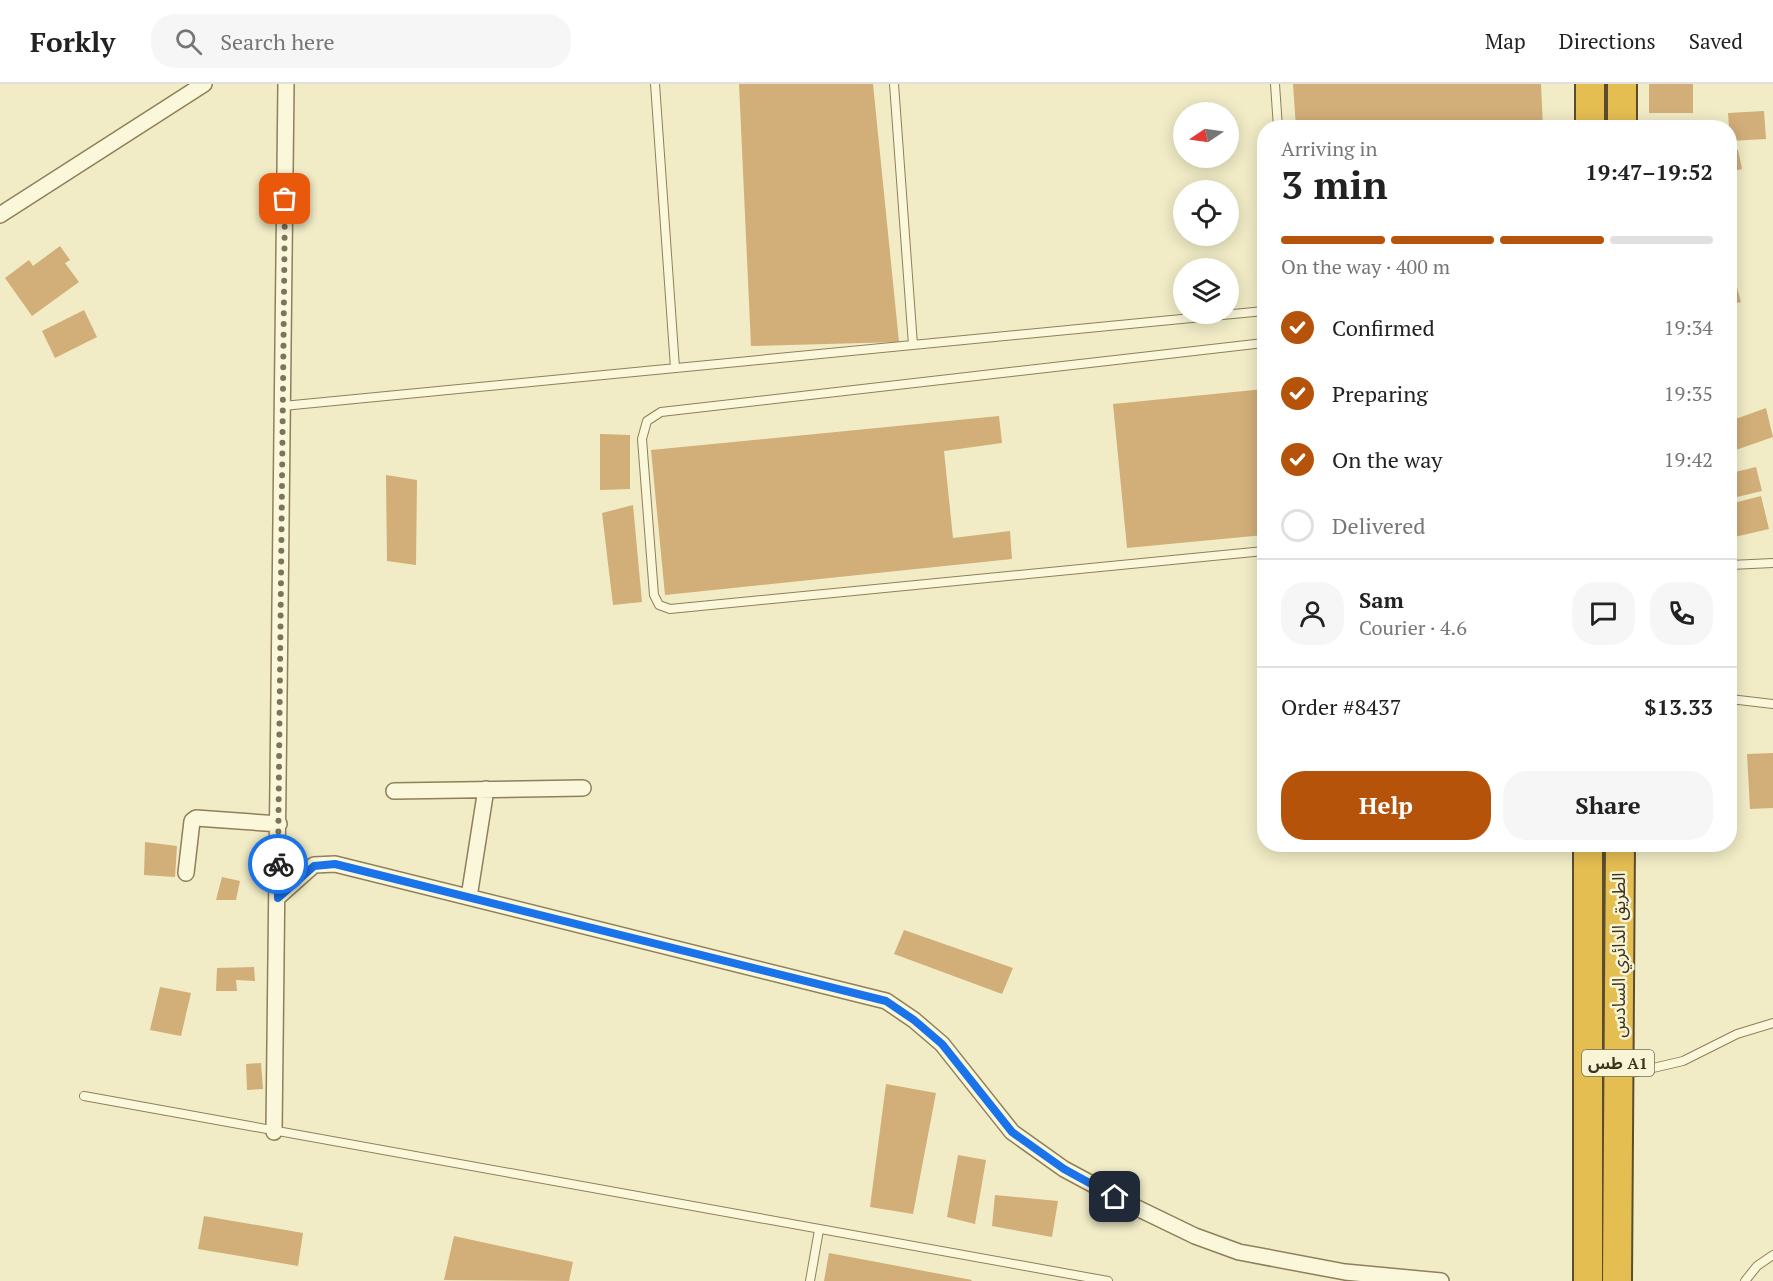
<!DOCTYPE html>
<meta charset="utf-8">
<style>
body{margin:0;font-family:"PT Serif","Noto Sans Arabic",serif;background:#f6f6f6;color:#222;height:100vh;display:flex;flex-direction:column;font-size:22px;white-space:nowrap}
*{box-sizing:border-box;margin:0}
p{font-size:20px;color:#767676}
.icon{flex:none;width:33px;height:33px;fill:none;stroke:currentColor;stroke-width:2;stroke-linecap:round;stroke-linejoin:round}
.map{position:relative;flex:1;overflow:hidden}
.side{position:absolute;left:1257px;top:36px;width:480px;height:732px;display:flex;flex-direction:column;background:#fff;border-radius:24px;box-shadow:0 3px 15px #0003}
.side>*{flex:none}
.needle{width:39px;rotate:257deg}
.buttons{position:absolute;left:1173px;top:18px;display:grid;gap:12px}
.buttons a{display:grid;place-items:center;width:66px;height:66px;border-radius:50%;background:#fff;box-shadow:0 3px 15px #0003;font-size:30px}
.pin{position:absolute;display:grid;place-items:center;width:51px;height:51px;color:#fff;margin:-26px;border-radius:12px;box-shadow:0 3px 9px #0006}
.courier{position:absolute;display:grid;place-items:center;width:60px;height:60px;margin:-30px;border:4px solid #1a73e8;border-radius:50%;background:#fff;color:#222;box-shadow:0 2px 8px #0007}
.head em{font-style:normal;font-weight:800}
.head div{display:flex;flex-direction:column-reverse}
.head{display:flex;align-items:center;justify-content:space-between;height:102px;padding:0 24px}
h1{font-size:39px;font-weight:800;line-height:45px}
.bar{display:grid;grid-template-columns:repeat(4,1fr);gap:9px 6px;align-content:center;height:72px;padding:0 24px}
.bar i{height:8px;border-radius:4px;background:#e0e0e0}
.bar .active{background:#b45309}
.bar p{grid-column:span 4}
.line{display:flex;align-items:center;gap:15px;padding:0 24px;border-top:2px solid #e0e0e0}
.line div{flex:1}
.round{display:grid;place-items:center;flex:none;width:63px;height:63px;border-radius:24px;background:#f6f6f6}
ol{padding:0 24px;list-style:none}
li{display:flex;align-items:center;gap:18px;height:66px}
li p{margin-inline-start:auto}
li .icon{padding:6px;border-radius:50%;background:#b45309;color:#fff;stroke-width:4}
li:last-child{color:#767676}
li i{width:33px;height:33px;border:3px solid #e0e0e0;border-radius:50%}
.action{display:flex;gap:12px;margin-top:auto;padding:12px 24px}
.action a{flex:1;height:69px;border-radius:24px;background:#b45309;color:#fff;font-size:24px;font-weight:800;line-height:69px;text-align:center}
.action a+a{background:#f6f6f6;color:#222}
header{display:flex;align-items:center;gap:36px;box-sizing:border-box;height:84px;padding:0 30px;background:#fff;border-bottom:2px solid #e0e0e0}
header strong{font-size:28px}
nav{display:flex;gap:33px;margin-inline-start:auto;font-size:21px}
.search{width:420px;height:54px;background:#f6f6f6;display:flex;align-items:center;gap:15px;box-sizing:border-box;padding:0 21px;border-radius:24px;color:#767676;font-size:22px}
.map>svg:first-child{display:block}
.building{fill:#d2ae79}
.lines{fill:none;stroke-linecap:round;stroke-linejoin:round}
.lane-casing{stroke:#8f7f5a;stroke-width:10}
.street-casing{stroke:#8f7f5a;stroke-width:18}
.highway-casing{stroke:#5c4c2e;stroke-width:32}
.lane{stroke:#fbf7da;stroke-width:8}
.street{stroke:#fbf7da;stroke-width:15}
.highway{stroke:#e5be52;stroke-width:28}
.done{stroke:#7d7459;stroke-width:6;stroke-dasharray:0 10.8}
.route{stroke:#1a73e8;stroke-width:8}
.labels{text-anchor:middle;stroke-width:5;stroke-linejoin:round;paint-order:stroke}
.shield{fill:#f8f4d6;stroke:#766d56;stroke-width:1.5}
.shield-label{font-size:16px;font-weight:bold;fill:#3e331f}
.street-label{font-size:18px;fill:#3e331f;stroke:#f8f4d6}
</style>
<header>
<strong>Forkly</strong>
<div class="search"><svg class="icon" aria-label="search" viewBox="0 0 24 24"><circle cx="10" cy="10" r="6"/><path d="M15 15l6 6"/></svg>Search here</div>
<nav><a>Map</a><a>Directions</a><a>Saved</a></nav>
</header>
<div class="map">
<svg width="1773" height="1197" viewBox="0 0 1773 1197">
<rect width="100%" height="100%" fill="#f1ecc6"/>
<path class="building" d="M739 0H873L899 258 751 262Z
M1293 0H1541L1543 44H1296Z
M1649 0H1693V29H1649Z
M1764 27 1766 55 1730 57 1728 29Z
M1738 66 1742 85 1730 88V67Z
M60 162 70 176 65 179 79 198 32 232 5 194 29 176 33 182Z
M1730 178 1741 218 1730 221Z
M84 226 97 253 55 274 42 247Z
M1264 305V451L1127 464 1113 320Z
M1766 324 1773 353 1730 368V337Z
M999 332 1002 359 944 367 953 454 1010 447 1012 475 665 511 651 366Z
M600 350 630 351V405L600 406Z
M1756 383 1762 407 1737 413 1731 389Z
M386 391 417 396 416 481 387 477Z
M1761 412 1769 445 1730 454V420Z
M633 421 642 518 613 521 602 429Z
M1773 669V724L1750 725 1747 670Z
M145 758 177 762 175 793 144 791Z
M222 793 240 797 236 816H216Z
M904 846 1013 884 1002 910 894 870Z
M254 883 255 897 236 896 237 907H216L217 884Z
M160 903 191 909 181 952 150 946Z
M261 979 263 1005 247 1006 246 980Z
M886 1000 936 1009 913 1130 870 1123Z
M958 1071 986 1076 975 1140 947 1133Z
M995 1111 1058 1117 1052 1153 992 1142Z
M204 1132 303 1149 298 1182 198 1165Z
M454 1152 573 1178 569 1197 444 1196Z
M829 1169 972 1196 971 1197H824Z"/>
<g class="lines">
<defs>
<path id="lane" d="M655 0 675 284
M894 0 913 261
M1275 0 1278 44
M1264 259 661 328 647 337 642 355 654 511 659 521 670 525 1264 467
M283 322 1264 227
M1730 481 1773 479
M1730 615 1773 620
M1623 991 1683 977 1737 950 1773 939
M84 1012 1108 1197
M810 1197 819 1146
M1745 1197 1757 1182 1773 1171"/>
<path id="street" d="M0 131 204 0
M394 707 583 704
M186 789 192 737 196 734 279 740
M469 813 486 705
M277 814 314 781 335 780 886 917 914 936 942 960 1012 1048 1064 1085 1133 1122 1195 1152 1239 1168 1345 1188 1441 1197
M274 1048 286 0"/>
<path id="highway" d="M1590 44V0
M1622 44V0
M1588 760V1197
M1617 1197 1620 760"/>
</defs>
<use href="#lane" class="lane-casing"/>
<use href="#street" class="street-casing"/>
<use href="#highway" class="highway-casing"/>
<use href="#lane" class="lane"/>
<use href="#street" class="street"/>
<use href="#highway" class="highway"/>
</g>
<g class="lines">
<path class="done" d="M278 780 285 115"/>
<path class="route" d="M278 780V814L314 782 335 780 886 917 914 936 942 960 1012 1048 1064 1085 1115 1113"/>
</g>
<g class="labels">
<rect class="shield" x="1582" y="966" width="72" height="26" rx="4.5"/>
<g class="shield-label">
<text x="1618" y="985">طس A1</text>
</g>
<g class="street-label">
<text transform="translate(1619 871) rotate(-90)" y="6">الطريق الدائري السادس</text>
</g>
</g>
</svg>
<div class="buttons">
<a><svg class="needle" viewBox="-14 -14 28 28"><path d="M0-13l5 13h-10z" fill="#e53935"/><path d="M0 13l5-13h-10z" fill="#767676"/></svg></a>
<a><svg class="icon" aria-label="locate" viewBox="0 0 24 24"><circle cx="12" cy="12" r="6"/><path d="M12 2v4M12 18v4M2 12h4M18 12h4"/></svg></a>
<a><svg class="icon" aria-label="layers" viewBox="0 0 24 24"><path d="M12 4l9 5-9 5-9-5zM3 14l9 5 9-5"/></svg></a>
</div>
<div class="pin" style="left:285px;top:115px;background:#ea580c"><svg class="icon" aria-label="bag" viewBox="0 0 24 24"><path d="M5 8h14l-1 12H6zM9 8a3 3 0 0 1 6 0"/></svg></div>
<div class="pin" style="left:1115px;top:1113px;background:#1f2937"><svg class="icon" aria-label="home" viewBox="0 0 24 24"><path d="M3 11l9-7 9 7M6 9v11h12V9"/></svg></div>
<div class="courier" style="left:278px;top:780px"><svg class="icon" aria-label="bike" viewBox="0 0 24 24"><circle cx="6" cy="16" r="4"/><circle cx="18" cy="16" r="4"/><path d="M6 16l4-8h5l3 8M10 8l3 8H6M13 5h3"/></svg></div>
<section class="side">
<div class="head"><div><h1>3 min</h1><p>Arriving in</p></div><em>19:47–19:52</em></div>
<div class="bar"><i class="active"></i><i class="active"></i><i class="active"></i><i></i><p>On the way · 400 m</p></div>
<ol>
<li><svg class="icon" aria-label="check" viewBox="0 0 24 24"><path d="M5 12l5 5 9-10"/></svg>Confirmed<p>19:34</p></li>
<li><svg class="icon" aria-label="check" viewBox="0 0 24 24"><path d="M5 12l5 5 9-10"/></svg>Preparing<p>19:35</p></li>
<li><svg class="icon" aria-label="check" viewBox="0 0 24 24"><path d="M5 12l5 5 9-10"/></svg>On the way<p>19:42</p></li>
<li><i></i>Delivered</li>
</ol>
<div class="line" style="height:108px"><a class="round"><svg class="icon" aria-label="person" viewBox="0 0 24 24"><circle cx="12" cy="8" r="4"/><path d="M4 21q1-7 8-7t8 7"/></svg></a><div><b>Sam</b><p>Courier · 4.6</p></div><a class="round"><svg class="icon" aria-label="chat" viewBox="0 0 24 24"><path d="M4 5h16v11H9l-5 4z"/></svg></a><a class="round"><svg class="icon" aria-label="phone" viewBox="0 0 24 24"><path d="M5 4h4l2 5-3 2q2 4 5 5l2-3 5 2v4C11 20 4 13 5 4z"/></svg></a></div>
<div class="line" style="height:78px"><div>Order #8437</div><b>$13.33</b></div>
<div class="action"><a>Help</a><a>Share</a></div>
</section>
</div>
